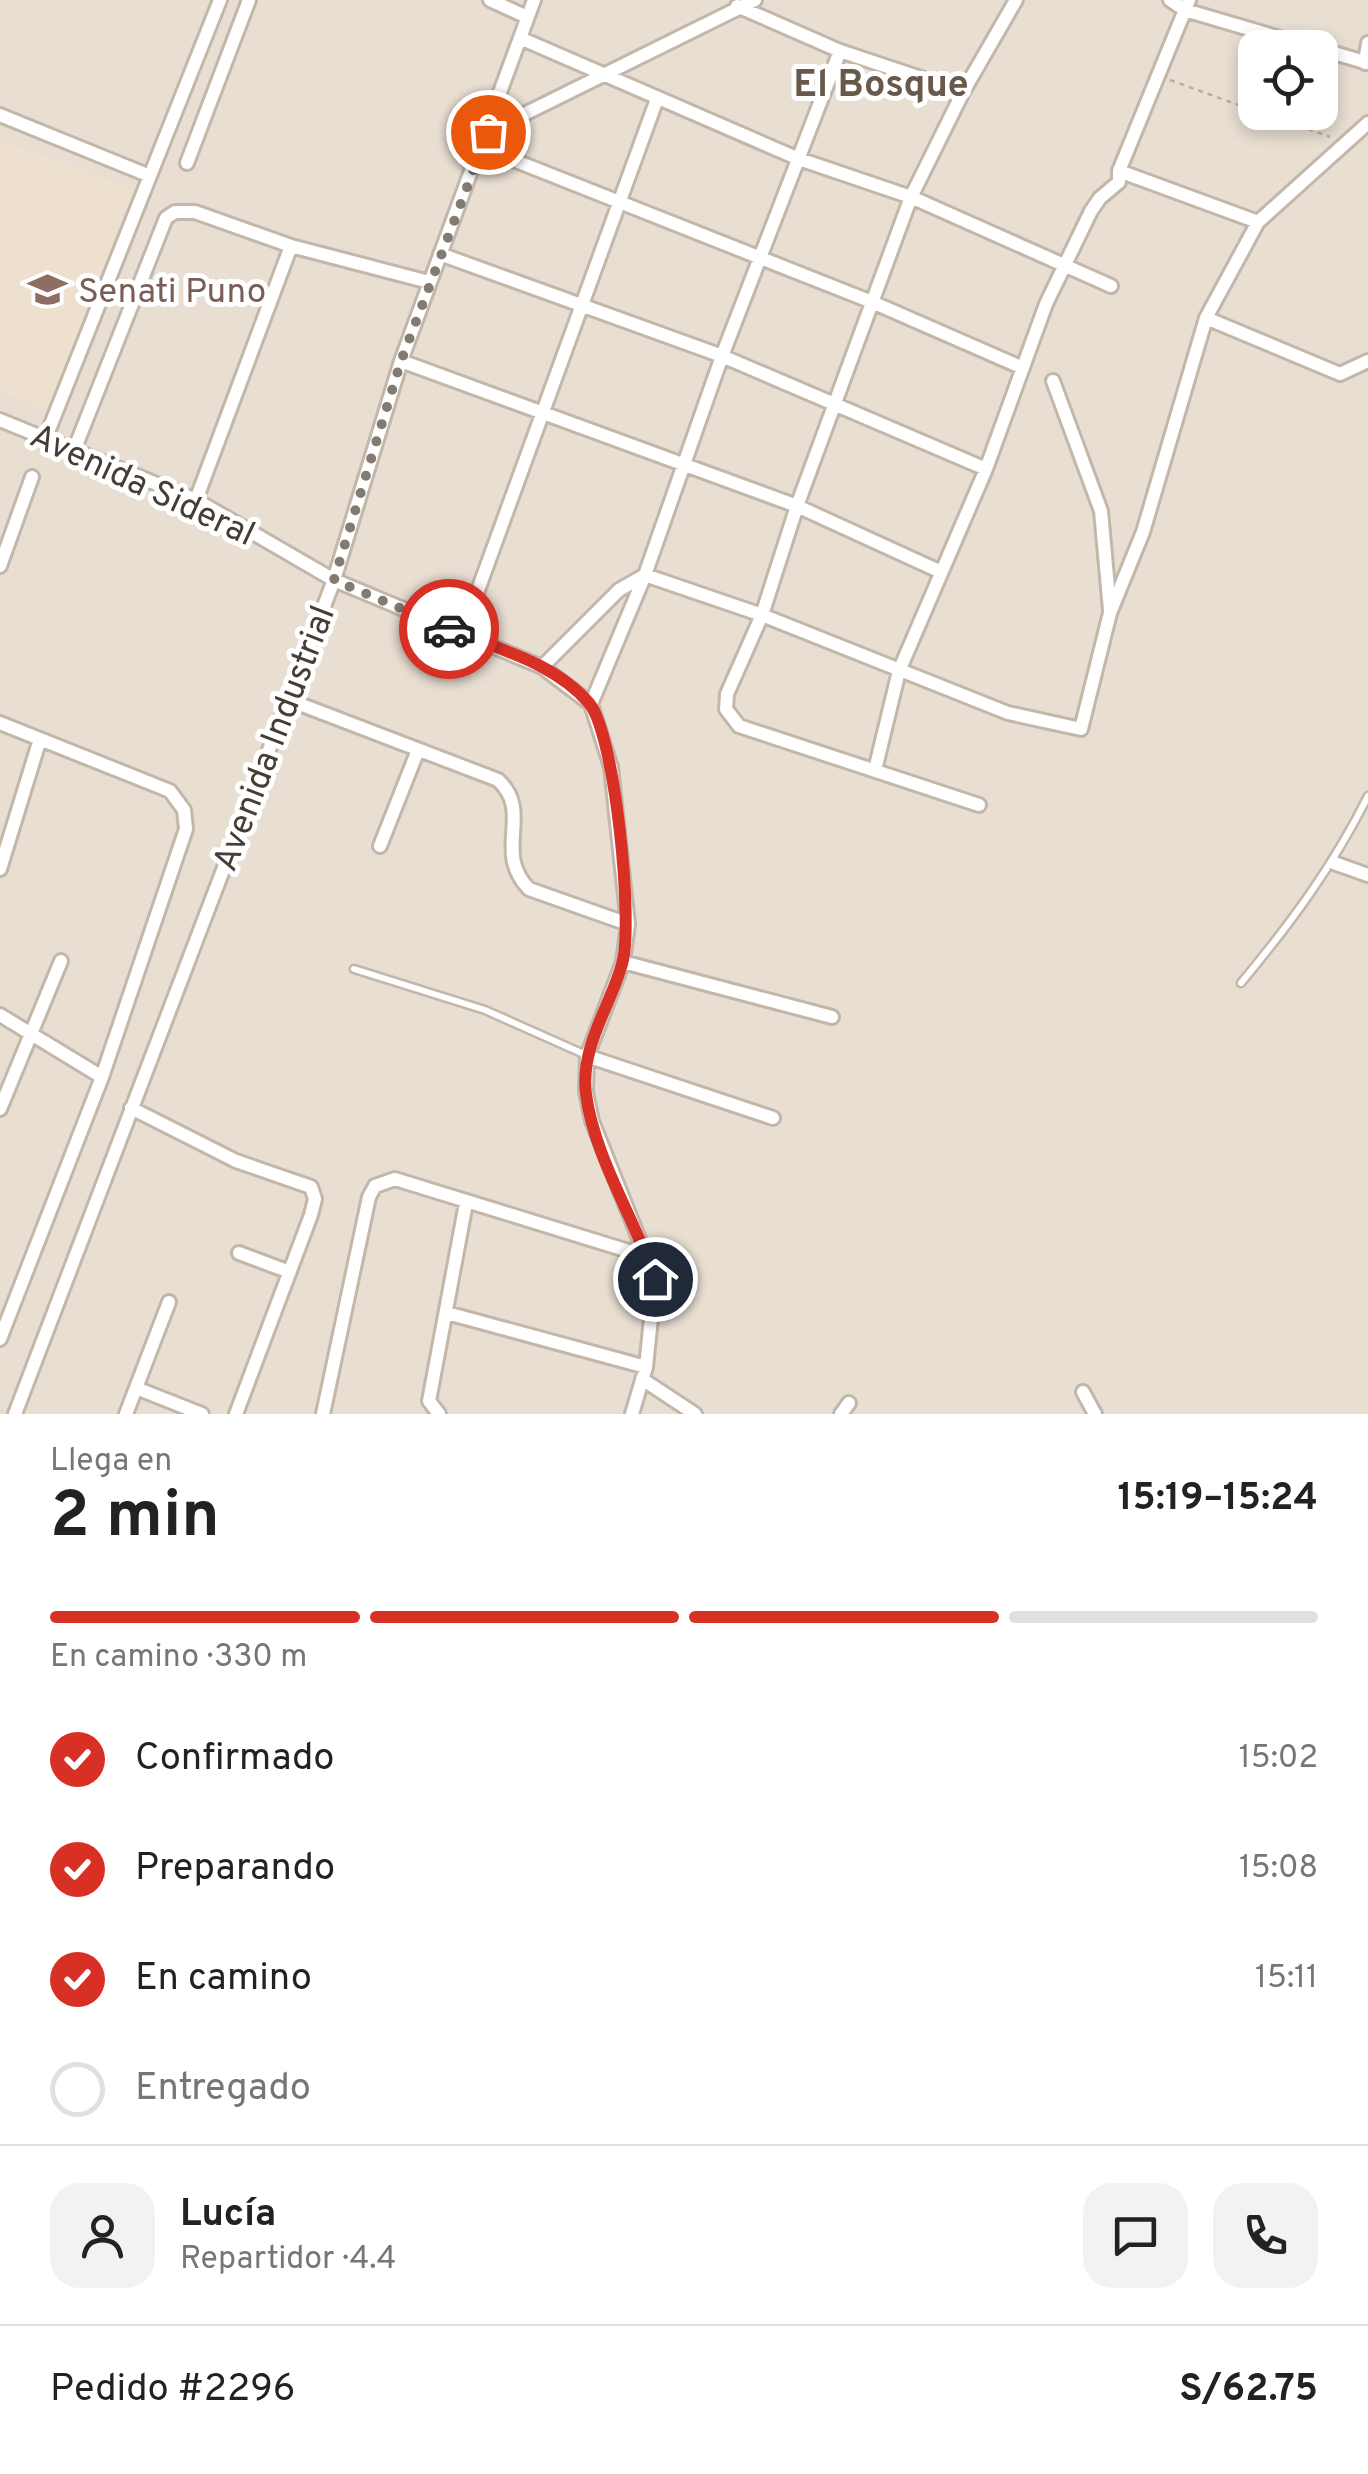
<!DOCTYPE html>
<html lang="es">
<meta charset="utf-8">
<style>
body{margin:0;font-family:Overpass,sans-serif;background:#f2f2f2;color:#222;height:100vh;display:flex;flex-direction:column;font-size:38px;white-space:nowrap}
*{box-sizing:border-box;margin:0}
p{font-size:32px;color:#767676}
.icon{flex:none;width:55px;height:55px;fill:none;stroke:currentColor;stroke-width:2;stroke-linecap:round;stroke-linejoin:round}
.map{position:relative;height:1414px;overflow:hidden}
.sheet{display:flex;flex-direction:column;background:#fff;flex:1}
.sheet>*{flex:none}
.tools{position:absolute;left:1238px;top:30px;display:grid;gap:20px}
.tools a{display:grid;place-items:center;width:100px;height:100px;border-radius:20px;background:#fff;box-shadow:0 5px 15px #0003;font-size:50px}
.pin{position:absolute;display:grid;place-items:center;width:85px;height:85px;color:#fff;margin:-42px;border:5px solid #fff;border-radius:50%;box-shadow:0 2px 10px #0007}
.courier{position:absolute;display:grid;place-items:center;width:100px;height:100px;margin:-50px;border:8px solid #d93025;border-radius:50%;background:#fff;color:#222;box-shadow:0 2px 12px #0007}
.overview em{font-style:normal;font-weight:700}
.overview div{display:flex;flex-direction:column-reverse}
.overview{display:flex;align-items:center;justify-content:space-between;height:170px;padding:0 50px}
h1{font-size:65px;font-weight:700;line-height:75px}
.bar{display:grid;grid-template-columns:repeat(4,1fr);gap:15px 10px;align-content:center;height:120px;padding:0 50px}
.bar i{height:12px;border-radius:8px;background:#e0e0e0}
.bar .on{background:#d93025}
.bar p{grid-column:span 4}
.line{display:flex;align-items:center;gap:25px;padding:0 50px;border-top:2px solid #e0e0e0}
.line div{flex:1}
.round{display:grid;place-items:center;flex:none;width:105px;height:105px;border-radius:30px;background:#f2f2f2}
ol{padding:0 50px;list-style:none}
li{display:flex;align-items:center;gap:30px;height:110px}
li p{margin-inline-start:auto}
li .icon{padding:10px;border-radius:50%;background:#d93025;color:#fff;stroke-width:4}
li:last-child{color:#767676}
li i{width:55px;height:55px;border:5px solid #e0e0e0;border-radius:50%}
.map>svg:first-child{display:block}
.residential{fill:#e8ded2;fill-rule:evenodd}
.education{fill:#ede0ce}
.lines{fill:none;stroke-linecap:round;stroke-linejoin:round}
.service-casing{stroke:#c2b7aa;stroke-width:11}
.minor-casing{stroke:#c2b7aa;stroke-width:18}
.path{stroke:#c2ad97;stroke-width:2.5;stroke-dasharray:5 5;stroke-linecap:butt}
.service{stroke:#fff;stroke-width:6}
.minor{stroke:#fff;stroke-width:12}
.done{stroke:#837b72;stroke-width:10;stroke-dasharray:0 18}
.route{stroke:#d93025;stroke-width:12}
.labels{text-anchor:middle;stroke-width:10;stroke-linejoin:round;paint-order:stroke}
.education-label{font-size:35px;fill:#785e54;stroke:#fff;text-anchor:start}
.street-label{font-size:35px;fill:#463d34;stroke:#fff}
.neighbourhood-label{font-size:38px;font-weight:bold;fill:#69594b;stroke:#fff}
</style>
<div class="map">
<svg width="1368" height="1414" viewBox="0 0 1368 1414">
<rect width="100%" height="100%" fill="#f3ede5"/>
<path class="residential" d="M0 0H1368V1414H0ZM1255 48H1320V112H1255Z"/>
<path class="education" d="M0 140 133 189 50 411 0 391Z"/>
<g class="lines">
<defs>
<path id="service" d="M354 969 485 1010 586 1055
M1241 983C1291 923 1333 866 1368 796"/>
<path id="minor" d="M490 0 527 17
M1170 0 1185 10 1314 48
M737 6 840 51 963 92
M520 38 799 159 911 197 1111 286
M1320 49 1368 63
M1365 63 1368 43
M0 115 150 176
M488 132 755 0
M483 148 872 302 1023 368
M187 163 249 0
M1119 171 1258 222
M440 254 722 356 986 469
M1206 318 1340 374 1368 361
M401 361 797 506 939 571
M1053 381 1101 511 1110 610
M0 420 196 500 334 580 542 667 591 704 611 767 628 924 623 962 587 1056 586 1092 592 1121 655 1279 646 1367 632 1414
M46 437 220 0
M75 448 166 218 175 212H195L291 246 429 282
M196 500 291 246
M0 566 32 477
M462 634 657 99
M542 667 619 590 645 575 762 615 1008 713 1081 729 1110 613 1143 532 1206 318 1258 222 1368 123
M289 700 498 780C534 813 492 851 529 889L628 924
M591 704 645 575 722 356 840 51
M0 723 170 791 184 810 186 829 102 1077 0 1339
M875 770 899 671 986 469 1046 304 1091 211 1100 198 1119 182V171L1189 0
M979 805 739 726 726 709 727 694 762 615 797 506 911 197 963 92 1016 0
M380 846 418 750
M1334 863 1368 875
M0 869 40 739
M623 962 832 1017
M0 1015 102 1077
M587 1056 773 1118
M131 1108 236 1161 311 1187 315 1199 311 1215 236 1414
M0 1109 61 961
M239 1253 287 1271
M447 1313 646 1367
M642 1379 695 1414
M136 1388 202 1414
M1083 1392 1095 1414
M15 1414 334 580 401 361 534 0
M126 1414 169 1302
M323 1414 369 1197 375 1186 395 1179 648 1257
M439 1414 429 1401 466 1203
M841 1414 849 1403"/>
</defs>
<use href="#service" class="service-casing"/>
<use href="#minor" class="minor-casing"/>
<path class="path" d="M1170 80 1255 111
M1261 112 1330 137"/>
<use href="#service" class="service"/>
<use href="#minor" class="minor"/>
</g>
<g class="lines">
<path class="done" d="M449 629 334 580 401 361 488 132"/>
<path class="route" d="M449 629C497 649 554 662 589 703 615 733 634 925 622 964 610 1007 580 1047 586 1094 594 1157 635 1219 655 1279"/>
</g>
<defs>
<symbol id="university-bare" viewBox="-9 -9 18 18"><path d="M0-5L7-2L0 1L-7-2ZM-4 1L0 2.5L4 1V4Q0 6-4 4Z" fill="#8d6e63" stroke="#fff" stroke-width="2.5" paint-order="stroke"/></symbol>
</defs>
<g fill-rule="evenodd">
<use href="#university-bare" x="20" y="262" width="55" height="55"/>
</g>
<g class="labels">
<g class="education-label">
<text x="78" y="302">Senati Puno</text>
</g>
<g class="street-label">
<text transform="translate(143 484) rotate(25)" y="12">Avenida Sideral</text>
<text transform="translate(273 738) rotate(-69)" y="12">Avenida Industrial</text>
</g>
<g class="neighbourhood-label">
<text x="881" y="96">El Bosque</text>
</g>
</g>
</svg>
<div class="tools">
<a><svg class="icon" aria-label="locate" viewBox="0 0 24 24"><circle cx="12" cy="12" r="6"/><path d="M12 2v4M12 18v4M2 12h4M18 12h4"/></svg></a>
</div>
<div class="pin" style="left:488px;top:132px;background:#ea580c"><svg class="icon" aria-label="bag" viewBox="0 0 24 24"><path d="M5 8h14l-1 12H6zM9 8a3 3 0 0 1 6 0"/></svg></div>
<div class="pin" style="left:655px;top:1279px;background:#1f2937"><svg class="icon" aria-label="home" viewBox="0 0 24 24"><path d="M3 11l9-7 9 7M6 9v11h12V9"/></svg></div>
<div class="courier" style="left:449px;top:629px"><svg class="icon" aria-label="car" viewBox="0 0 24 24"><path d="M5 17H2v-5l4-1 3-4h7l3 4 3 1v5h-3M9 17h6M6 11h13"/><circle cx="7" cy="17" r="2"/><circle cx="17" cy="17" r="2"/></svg></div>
</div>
<section class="sheet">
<div class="overview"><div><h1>2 min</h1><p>Llega en</p></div><em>15:19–15:24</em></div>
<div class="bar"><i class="on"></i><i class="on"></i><i class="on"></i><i></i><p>En camino · 330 m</p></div>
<ol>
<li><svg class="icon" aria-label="check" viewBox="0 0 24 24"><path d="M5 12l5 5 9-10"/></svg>Confirmado<p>15:02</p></li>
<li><svg class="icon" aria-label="check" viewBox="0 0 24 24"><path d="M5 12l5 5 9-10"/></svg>Preparando<p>15:08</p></li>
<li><svg class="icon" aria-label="check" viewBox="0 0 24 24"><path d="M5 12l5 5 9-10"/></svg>En camino<p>15:11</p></li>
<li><i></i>Entregado</li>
</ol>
<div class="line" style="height:180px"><a class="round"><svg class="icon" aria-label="person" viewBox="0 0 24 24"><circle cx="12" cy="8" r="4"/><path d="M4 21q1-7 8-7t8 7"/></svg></a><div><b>Lucía</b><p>Repartidor · 4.4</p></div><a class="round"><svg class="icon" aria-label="chat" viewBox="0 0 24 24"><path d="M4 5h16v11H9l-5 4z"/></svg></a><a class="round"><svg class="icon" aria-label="phone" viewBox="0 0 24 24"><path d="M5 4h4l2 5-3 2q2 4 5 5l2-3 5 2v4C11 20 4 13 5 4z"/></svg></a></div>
<div class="line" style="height:130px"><div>Pedido #2296</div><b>S/62.75</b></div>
</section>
